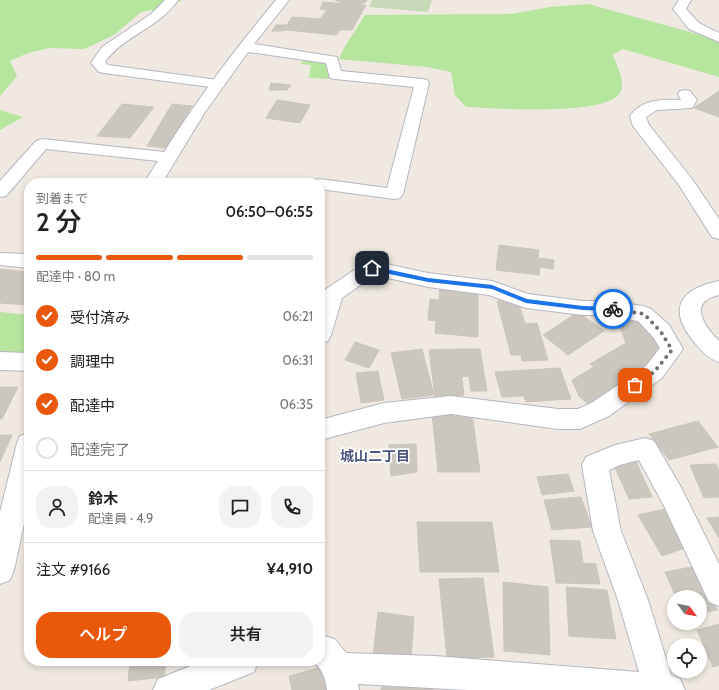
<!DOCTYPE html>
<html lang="ja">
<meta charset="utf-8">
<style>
body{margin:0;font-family:Cabin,"Noto Sans JP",sans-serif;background:#f2f2f2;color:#222;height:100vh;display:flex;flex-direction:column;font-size:15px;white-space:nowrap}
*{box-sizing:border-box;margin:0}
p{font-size:13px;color:#767676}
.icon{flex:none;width:22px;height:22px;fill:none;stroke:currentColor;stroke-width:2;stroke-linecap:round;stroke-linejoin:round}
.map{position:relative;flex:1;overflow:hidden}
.details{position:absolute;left:24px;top:178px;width:301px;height:488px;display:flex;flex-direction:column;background:#fff;border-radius:16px;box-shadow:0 2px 6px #0003}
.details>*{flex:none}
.needle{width:26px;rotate:122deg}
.buttons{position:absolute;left:667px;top:590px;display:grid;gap:8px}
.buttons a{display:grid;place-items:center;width:40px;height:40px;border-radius:50%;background:#fff;box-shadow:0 2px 6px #0003;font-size:20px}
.pin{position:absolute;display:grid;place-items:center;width:34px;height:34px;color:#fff;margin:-17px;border-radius:8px;box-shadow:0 2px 6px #0006}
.courier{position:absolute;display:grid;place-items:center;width:40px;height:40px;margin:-20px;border:3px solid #1a73e8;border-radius:50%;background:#fff;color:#222;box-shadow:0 1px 5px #0007}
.head em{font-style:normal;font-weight:600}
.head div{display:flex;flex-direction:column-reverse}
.head{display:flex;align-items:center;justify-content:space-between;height:68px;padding:0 12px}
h1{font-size:26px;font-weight:600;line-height:30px}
.bar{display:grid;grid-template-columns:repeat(4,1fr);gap:6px 4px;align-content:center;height:48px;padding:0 12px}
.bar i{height:5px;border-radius:3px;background:#e0e0e0}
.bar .active{background:#ea580c}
.bar p{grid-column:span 4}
.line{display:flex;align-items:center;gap:10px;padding:0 12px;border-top:1px solid #e0e0e0}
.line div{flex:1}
.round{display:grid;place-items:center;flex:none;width:42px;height:42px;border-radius:16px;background:#f2f2f2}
ol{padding:0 12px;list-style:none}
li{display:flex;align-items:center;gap:12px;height:44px}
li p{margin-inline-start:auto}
li .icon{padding:4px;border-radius:50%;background:#ea580c;color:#fff;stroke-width:4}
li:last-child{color:#767676}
li i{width:22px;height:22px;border:2px solid #e0e0e0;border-radius:50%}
.cta{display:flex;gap:8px;margin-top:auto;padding:8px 12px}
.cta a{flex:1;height:46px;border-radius:16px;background:#ea580c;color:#fff;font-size:16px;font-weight:600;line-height:46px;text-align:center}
.cta a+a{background:#f2f2f2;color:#222}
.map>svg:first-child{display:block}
.green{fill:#b6e59e}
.cemetery{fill:#c8d9b8}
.building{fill:#cbc7bf;stroke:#cbc5ba}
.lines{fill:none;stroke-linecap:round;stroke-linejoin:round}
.street-casing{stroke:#b4b7c1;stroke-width:2}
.secondary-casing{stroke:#b4b7c1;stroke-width:2}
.street{fill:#fff;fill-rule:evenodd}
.secondary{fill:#fff;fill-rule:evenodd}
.route{fill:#1a73e8}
.done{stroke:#726f6d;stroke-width:4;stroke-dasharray:0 7.2}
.labels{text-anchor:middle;stroke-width:3.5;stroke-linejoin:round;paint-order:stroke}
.neighbourhood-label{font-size:14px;font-weight:bold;fill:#4d5680;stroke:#fff}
</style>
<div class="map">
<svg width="719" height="690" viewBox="0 0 719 690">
<rect width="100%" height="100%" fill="#efe9e1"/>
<path class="green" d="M0 0H183L162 8 141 12 114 35 84 49 49 48 28 53 10 61 17 76 0 96Z
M588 4 719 40V77L623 49 613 55C617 66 626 82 620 93 604 117 495 108 466 107L455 95 451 72 427 67 339 59 344 48 365 15 511 14 550 7Z
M305 57 329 60 333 79 309 78 311 65 301 64Z
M0 110 23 117 0 130Z
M0 312 29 315V357H0Z"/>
<path class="cemetery" d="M372 0H432L428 12 369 7Z"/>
<path class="building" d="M335 0H367L366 2 356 5 345 4Z
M323 2 366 5 352 30H340L336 35 287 30 281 31H272L276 25H287L292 17 320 19 327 10 320 9Z
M271 83 291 85 287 90H269Z
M719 91V117L694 108Z
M277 100 310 105 300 123 266 118Z
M122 104 154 107 130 138 97 136Z
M172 104 192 106 166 148 147 146Z
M499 245 539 250 538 258 554 260 553 269 540 267 539 275 496 270Z
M0 269 29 272V305L0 303Z
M440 287 478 290V337L435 333 436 321 428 320 430 299 439 300Z
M518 300 525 324 537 323 548 360 522 361 521 355H511L497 301Z
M578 312 604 331 568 355 543 335Z
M612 315 641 318 657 335 659 351 647 366 588 404 579 396 572 380 594 367 590 364 626 343 621 329 613 327Z
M355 342 379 350 369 368 345 360Z
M422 349 434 395 402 399 391 353Z
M458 349H480L487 391H471L469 376 462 377Z
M458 349 464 395 435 397 429 350Z
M560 368 571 399 526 402 524 396 502 397 495 372Z
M378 371 384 400 361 403 356 373Z
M0 387H18L2 419H0Z
M432 414H472L480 472H438Z
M698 421 718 447 669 460 649 434Z
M0 435H12L0 462Z
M416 444 417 472 391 476 389 445Z
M635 459 652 497 629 499 613 463Z
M716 464 719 471V497L704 498 690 465Z
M568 474 574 491 542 495 537 477Z
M581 497 592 527 552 530 544 500Z
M665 509 688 547 662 556 638 515Z
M719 517V538L707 518Z
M417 522H492L499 572H420Z
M550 540 580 541 583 563 596 564 600 584 556 583Z
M697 566 717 610 700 613V597H676L665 572Z
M483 578 494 657 447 658 439 579Z
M503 582 548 587 550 655 504 651Z
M566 587 607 590 616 639 569 636Z
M378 612 414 617 411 660 373 656Z
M719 624V665L713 667 697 630Z
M130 661H166L164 677 128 681Z
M326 666 331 690H292L289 676Z
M382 684 432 689V690H381Z"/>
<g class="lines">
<defs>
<path id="street" d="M276 0H289L254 44 337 57 341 71 422 79 427 80 429 83 403 194 400 198 394 199 320 189V183H312L314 180 320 179 387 188 414 87 335 79 330 78 326 63 248 52 205 112 162 183H144L158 161 46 149 6 196 0 197V181L36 141 42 139 164 152C198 98 236 48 276 0Z
M679 0H691L686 9 699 23 719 33V42L689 29 673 9Z
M685 90 690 91 697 100 692 108 657 110 646 117 649 125 692 179 719 219V239L712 237 679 185 633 126 630 116C642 99 662 99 681 100L678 94 680 91Z
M0 253 29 254V268L0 265Z
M372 261 428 273 492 281 528 294 583 301H606L644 306 651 309 669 325 683 349 662 378 609 416 580 429H558L451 414 384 423 320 440V420L384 403 451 396 558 409H578L593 402 646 366 660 348 653 337 638 321 606 315H583L526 308 489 295 428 287 375 275 342 298 331 335 328 341 320 343V302L323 294 326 289 365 263Z
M719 281V295C687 302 704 326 719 341V362C709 359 702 352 695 343 667 310 679 289 719 281Z
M0 352 29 353V371L0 370Z
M29 433V501L14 570 10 580 0 584V512L17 443 20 436Z
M645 438 654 441 682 489 719 564V606L709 602 663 504 639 460 620 465 609 470 621 531 648 600 671 675 680 679 685 690H466L358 684 359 690H327C325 677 322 666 310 661H320V635L335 639 346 653 435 656 639 672 618 600 593 531 582 465 586 457 615 445Z
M203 661H258L254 672 209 690H153L158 679Z"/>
<path id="secondary" d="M165 0H178C159 28 123 36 105 62L108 65 218 80 223 81 225 84 223 87 218 88 104 73 99 72 91 63 102 47 151 14Z"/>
</defs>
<use href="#street" class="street-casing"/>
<use href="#secondary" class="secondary-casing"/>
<use href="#street" class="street"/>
<use href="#secondary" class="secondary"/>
</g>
<path class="route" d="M372 266 428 278 492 285 527 299 583 306 613 307 616 309 613 311 583 310 526 303 492 289 428 282 370 270 369 268Z"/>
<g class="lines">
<path class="done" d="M613 309 644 314 661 332 672 350 654 372 635 385"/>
</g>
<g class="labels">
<g class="neighbourhood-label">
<text x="375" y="461">城山二丁目</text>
</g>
</g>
</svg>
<div class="buttons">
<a><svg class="needle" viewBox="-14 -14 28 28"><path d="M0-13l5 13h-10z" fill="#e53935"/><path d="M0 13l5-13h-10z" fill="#767676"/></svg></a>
<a><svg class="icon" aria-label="locate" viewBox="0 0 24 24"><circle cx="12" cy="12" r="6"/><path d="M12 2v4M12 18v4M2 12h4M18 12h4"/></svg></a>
</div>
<div class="pin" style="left:635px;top:385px;background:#ea580c"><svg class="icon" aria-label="bag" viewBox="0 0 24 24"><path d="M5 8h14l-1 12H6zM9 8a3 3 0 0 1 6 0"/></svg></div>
<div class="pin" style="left:372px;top:268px;background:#1f2937"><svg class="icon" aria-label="home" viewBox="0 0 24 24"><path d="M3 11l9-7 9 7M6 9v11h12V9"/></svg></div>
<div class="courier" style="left:613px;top:309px"><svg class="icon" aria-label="bike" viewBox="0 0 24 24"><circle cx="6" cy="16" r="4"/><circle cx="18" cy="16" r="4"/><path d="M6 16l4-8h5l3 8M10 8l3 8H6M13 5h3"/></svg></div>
<section class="details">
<div class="head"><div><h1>2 分</h1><p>到着まで</p></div><em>06:50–06:55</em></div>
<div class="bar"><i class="active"></i><i class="active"></i><i class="active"></i><i></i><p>配達中 · 80 m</p></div>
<ol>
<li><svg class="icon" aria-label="check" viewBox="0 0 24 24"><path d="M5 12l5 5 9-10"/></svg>受付済み<p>06:21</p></li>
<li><svg class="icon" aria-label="check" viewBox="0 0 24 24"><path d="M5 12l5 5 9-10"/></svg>調理中<p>06:31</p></li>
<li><svg class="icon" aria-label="check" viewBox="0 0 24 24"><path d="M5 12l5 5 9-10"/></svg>配達中<p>06:35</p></li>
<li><i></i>配達完了</li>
</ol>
<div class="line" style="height:72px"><a class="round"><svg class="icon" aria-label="person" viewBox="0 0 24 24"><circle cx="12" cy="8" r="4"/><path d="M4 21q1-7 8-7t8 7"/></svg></a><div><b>鈴木</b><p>配達員 · 4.9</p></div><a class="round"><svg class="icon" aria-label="chat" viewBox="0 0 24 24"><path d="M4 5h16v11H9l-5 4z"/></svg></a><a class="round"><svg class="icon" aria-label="phone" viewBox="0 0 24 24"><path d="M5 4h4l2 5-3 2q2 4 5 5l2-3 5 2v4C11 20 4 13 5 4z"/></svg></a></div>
<div class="line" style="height:52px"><div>注文 #9166</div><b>¥4,910</b></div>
<div class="cta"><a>ヘルプ</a><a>共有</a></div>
</section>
</div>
